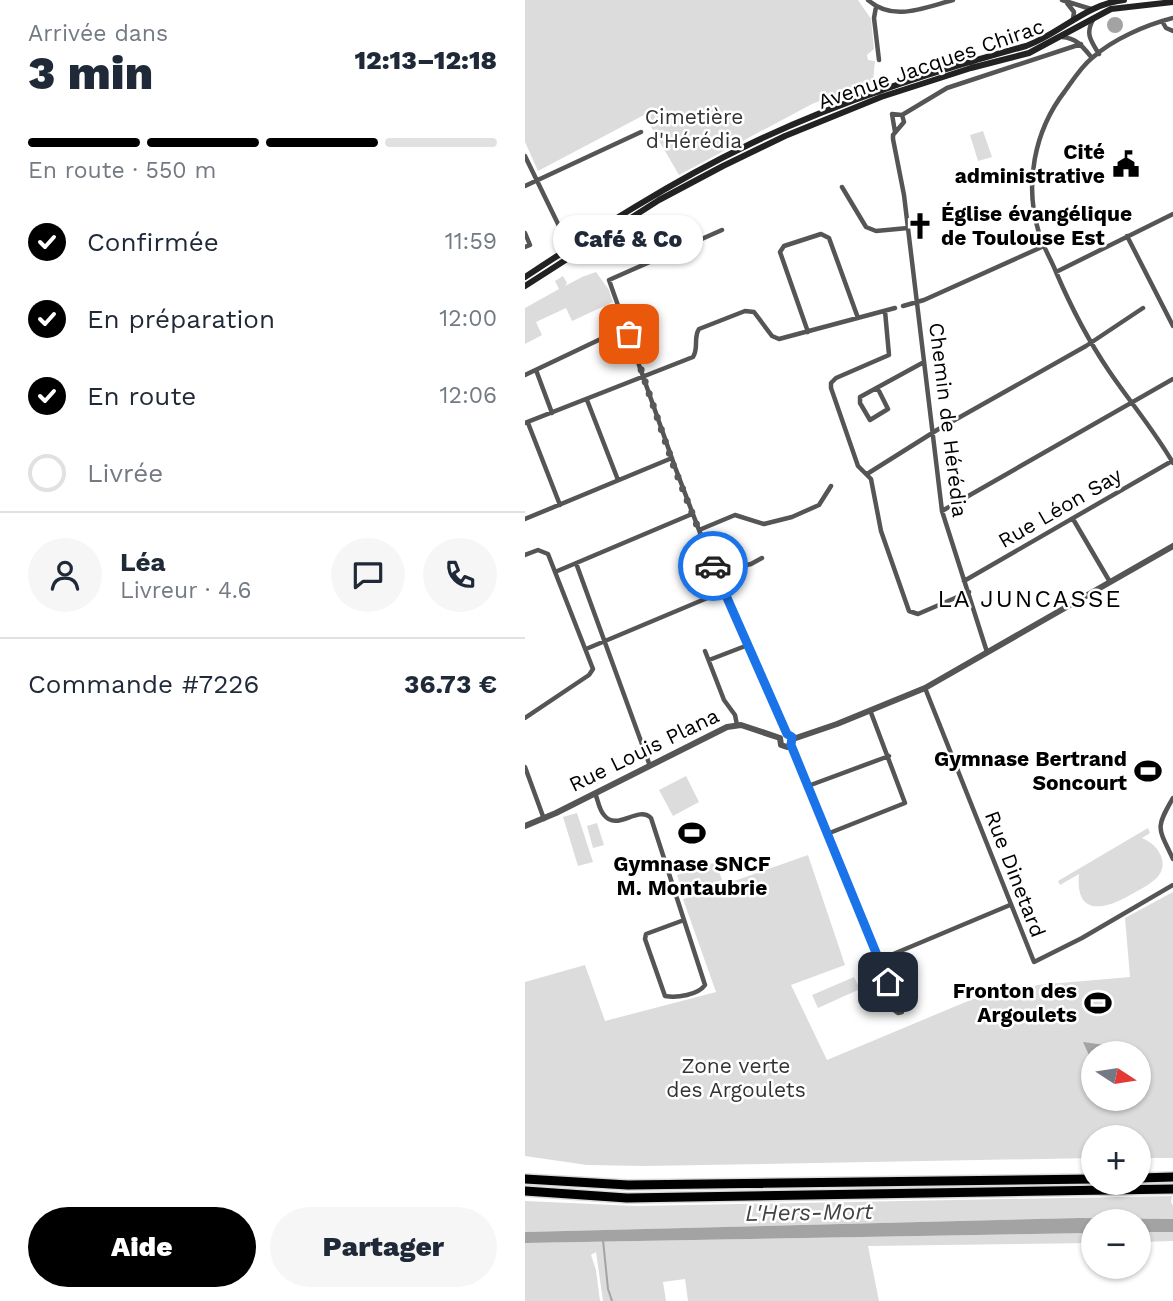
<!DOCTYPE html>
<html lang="fr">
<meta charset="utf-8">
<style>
body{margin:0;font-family:"Work Sans",sans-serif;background:#f6f6f7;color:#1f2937;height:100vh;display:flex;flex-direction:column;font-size:26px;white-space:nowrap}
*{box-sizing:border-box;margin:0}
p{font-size:23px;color:#747a83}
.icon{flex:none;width:38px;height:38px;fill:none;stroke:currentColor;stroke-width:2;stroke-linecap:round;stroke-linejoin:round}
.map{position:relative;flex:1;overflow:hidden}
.side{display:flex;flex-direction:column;background:#fff;width:525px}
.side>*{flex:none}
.needle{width:46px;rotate:102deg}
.tools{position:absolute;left:556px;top:1041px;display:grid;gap:14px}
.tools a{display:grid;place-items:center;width:70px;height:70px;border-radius:50%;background:#fff;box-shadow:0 2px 5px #0004;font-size:35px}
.pin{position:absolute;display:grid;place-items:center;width:60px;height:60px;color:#fff;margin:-30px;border-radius:14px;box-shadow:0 4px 10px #0006}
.courier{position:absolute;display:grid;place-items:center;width:70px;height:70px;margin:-35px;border:5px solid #1a73e8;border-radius:50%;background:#fff;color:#222;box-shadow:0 2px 9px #0007}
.bubble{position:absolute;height:49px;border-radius:24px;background:#fff;box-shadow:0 2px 5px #0004;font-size:23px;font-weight:800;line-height:49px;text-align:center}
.headline em{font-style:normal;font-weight:800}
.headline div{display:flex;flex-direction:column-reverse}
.headline{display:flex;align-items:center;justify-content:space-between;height:119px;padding:0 28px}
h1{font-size:46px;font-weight:800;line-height:52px}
.bar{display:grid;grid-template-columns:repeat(4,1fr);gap:10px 7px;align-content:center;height:84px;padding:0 28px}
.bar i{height:9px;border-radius:5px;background:#e0e1e3}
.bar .active{background:#000}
.bar p{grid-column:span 4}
.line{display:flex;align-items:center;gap:18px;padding:0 28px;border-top:2px solid #e0e1e3}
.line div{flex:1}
.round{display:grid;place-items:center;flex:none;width:74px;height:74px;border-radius:37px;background:#f6f6f7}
ol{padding:0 28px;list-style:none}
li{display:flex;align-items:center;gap:21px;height:77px}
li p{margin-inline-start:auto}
li .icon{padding:7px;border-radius:50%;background:#000;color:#fff;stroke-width:4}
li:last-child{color:#747a83}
li i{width:38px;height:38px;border:4px solid #e0e1e3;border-radius:50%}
.button{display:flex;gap:14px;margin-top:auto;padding:14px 28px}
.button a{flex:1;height:80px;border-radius:42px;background:#000;color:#fff;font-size:28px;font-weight:800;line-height:80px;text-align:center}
.button a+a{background:#f6f6f7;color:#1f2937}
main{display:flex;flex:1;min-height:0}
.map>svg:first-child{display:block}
.green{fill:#dcdcdc;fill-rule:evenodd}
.water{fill:#a3a3a3}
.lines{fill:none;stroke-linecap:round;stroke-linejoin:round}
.stream{stroke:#a3a3a3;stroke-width:2}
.motorway-casing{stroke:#dbdbdb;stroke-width:12}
.minor{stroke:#555;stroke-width:4.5}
.tertiary{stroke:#555;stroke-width:6}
.secondary{stroke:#222;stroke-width:6}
.motorway{stroke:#000;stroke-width:9}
.done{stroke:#595959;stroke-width:7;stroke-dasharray:0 12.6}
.route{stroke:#1a73e8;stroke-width:9}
.labels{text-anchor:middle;stroke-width:5;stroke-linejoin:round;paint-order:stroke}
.street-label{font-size:21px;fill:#000;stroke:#fff}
.park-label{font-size:21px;fill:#333;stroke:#fff}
.poi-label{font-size:21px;font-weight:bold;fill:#000;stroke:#fff;text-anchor:end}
.water-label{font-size:23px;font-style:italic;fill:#444;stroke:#fff}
.quarter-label{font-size:24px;letter-spacing:2px;fill:#000;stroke:#fff}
</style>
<main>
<section class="side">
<div class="headline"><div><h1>3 min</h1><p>Arrivée dans</p></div><em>12:13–12:18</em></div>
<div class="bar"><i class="active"></i><i class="active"></i><i class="active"></i><i></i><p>En route · 550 m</p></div>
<ol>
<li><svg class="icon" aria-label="check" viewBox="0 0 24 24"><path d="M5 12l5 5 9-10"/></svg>Confirmée<p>11:59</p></li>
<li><svg class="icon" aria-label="check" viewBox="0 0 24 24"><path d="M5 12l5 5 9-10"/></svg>En préparation<p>12:00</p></li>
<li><svg class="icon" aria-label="check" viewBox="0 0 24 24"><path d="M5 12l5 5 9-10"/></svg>En route<p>12:06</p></li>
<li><i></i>Livrée</li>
</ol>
<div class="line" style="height:126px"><a class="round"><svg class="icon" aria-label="person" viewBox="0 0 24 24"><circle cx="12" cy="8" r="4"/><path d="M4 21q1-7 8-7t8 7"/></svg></a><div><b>Léa</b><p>Livreur · 4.6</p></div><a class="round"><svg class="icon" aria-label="chat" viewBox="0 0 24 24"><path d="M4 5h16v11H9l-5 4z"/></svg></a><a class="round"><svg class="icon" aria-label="phone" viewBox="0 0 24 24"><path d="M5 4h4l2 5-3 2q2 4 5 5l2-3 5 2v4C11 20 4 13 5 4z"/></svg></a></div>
<div class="line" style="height:91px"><div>Commande #7226</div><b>36.73 €</b></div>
<div class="button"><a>Aide</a><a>Partager</a></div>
</section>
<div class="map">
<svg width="648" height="1301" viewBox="0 0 648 1301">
<rect width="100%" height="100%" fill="#fff"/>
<path class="green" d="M0 0H333L346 19 349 49 342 55 343 60 350 61 348 81 287 104 154 175 119 115 13 171 0 142Z
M458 131 467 157 453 161 445 135Z
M71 272 84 290 88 302 47 321 41 308 11 322 17 335 0 344V308L34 289 30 281 38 276 42 283 40 286 57 277Z
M161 776 174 802 148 816 134 790Z
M52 813 68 862 53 866 38 817Z
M72 823 79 845 68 848 62 826Z
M623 828 625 833 617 838C635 845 647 867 628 881 621 887 612 891 605 895 578 911 550 915 554 874L535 885 533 881Z
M283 855 320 965 266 985 302 1060 479 986 502 991 512 985 605 977 600 918 648 892V1158H614V1138H569V1158L120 1166 62 1165 0 1156V982L60 965 80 1021 191 992 158 899ZM569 1054H614V1099H569Z
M191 862 197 880 158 894 152 875Z
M329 977 335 989 293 1008 287 995Z
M647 1196 646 1202 648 1206V1219L554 1218 0 1232V1201L111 1206Z
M614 1232H648V1241L614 1242Z
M569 1233V1243L343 1246 354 1301H163L160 1279 138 1282 141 1301H78L71 1252 66 1255 71 1270 75 1301H0V1243Z"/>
<path class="water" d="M582 25a8 8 0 1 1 16 0a8 8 0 1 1-16 0Z
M558 1042 595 1047 596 1053 569 1054V1066Z
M554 1218 648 1219V1232H614V1222H569V1233L0 1243V1232Z"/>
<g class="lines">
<path class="stream" d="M78 1240 83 1289 87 1301"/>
<defs>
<path id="motorway" d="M614 1178 648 1177
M0 1179 103 1185 569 1179
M0 1191 102 1198 648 1189"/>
</defs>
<use href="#motorway" class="motorway-casing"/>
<path class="minor" d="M343 0C368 22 398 8 428 0
M537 0 566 9
M542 3 549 12 548 19
M351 7 349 18 354 60
M648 18C621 25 588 39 567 58 556 67 548 80 540 91 509 131 499 185 514 233 518 247 526 259 531 272 546 307 563 340 584 371 605 402 629 430 648 463
M568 20C560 34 566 41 574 54
M637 21 641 28 648 31
M537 37C552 38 558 47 567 58
M377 115 422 88 556 44
M370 132 367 114 377 115 379 122 368 135V139L379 195 417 511 462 652
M0 156 35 228
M0 186 116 132
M317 187 341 227 351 231 383 228
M197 230 84 280 150 467 190 572 262 734
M0 233 5 245 0 247
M602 236 648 326
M531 272 648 214
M378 306 399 300 519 246
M360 311 364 355 311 378 306 383V388L333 466 346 479 356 531 384 611 393 614 444 592
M283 332 255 252 259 246 296 234 304 238 333 318
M11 370 27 413
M0 375 101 327
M351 389 354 391 363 409 345 420 335 403V397L399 362
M62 400 93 480
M0 423 168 357C174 348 168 338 174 329L220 311 229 312 247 336 254 339 370 308
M3 423 35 505
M342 474 412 430 561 346 618 308
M417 511 648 379
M0 519 147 458
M548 519 585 582
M174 530 210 515 239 524 267 517 294 505 306 486
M0 555 13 550 23 554 68 669 64 675 0 718
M51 563 125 766
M30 572 167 514
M190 572 226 564 237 558
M439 581 647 461
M61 649 199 591
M180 651 199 700 210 715 212 725
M184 660 223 645
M400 688 509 962 557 938 648 885
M266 745 372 1004 369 1010 373 1013 377 1012
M0 767 19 819
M283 786 364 756
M70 793C73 800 74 810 79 815 92 832 113 805 126 818L180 985C173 995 152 998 140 996L120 939 121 934 159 920
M648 798C630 829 633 827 648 859
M302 834 380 803 345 710
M354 960 485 905
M372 1004 378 1006 377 1012"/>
<path class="tertiary" d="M255 738 256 745 262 747 266 745 268 739
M268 739 312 724 400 688 648 546
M0 826 31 813 202 727 216 725 255 738"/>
<path class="secondary" d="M0 277C73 229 146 182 225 144 314 101 407 72 501 46 536 33 561 4 599 0
M0 286 134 200 198 166 260 136 356 97 446 68 504 53 586 9 648 2"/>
<use href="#motorway" class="motorway"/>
</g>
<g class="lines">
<path class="done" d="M104 334 149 467 188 566"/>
<path class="route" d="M188 566 262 734 267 737 266 745 363 982"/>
</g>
<defs>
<symbol id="civic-bare" viewBox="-9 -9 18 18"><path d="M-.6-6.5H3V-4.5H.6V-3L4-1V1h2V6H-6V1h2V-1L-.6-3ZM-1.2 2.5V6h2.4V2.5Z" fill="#000" stroke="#fff" stroke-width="2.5" paint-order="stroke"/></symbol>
<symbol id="church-bare" viewBox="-9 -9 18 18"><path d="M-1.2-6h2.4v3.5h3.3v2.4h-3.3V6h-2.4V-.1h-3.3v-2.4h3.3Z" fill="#000" stroke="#fff" stroke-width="2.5" paint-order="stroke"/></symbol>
<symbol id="stadium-bare" viewBox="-9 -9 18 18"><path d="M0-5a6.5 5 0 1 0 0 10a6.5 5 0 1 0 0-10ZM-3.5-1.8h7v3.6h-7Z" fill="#000" stroke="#fff" stroke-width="2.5" paint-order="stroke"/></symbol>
</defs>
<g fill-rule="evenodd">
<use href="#civic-bare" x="582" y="145" width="38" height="38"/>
<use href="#church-bare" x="376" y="207" width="38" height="38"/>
<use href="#stadium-bare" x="604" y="752" width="38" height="38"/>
<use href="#stadium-bare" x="148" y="814" width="38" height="38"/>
<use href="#stadium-bare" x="554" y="984" width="38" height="38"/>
</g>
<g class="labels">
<g class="street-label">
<text transform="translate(406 64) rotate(-19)" y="7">Avenue Jacques Chirac</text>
<text transform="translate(423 420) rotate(83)" y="7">Chemin de Hérédia</text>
<text transform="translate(535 508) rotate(-30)" y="7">Rue Léon Say</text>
<text transform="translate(119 750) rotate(-26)" y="7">Rue Louis Plana</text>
<text transform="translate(490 874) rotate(69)" y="7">Rue Dinetard</text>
</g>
<g class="park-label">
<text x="169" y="124">Cimetière<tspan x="169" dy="24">d'Hérédia</tspan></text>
<text x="211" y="1073">Zone verte<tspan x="211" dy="24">des Argoulets</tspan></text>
</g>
<g class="poi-label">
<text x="580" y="159">Cité<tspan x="580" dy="24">administrative</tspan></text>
<text x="416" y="221" text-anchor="start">Église évangélique<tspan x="416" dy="24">de Toulouse Est</tspan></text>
<text x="602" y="766">Gymnase Bertrand<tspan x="602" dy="24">Soncourt</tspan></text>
<text x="167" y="871" text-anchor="middle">Gymnase SNCF<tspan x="167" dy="24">M. Montaubrie</tspan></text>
<text x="552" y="998">Fronton des<tspan x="552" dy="24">Argoulets</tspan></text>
</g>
<g class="water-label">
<text transform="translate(284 1212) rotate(-1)" y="8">L'Hers-Mort</text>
</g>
<g class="quarter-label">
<text x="505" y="607">LA JUNCASSE</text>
</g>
</g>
</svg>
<div class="tools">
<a><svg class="needle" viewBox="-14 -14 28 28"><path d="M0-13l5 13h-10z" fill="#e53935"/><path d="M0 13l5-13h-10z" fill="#747a83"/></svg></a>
<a>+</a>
<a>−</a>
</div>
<div class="pin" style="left:104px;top:334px;background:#ea580c"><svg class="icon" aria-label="bag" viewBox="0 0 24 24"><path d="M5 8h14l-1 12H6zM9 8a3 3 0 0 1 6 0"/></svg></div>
<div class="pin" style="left:363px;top:982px;background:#1f2937"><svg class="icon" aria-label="home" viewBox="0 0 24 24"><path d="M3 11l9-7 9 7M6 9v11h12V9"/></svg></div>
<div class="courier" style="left:188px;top:566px"><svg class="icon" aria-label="car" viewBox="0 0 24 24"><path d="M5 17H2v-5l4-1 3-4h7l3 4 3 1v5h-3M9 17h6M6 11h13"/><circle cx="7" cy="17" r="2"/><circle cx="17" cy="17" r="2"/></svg></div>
<div class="bubble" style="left:28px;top:215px;width:150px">Café &amp; Co</div>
</div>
</main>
